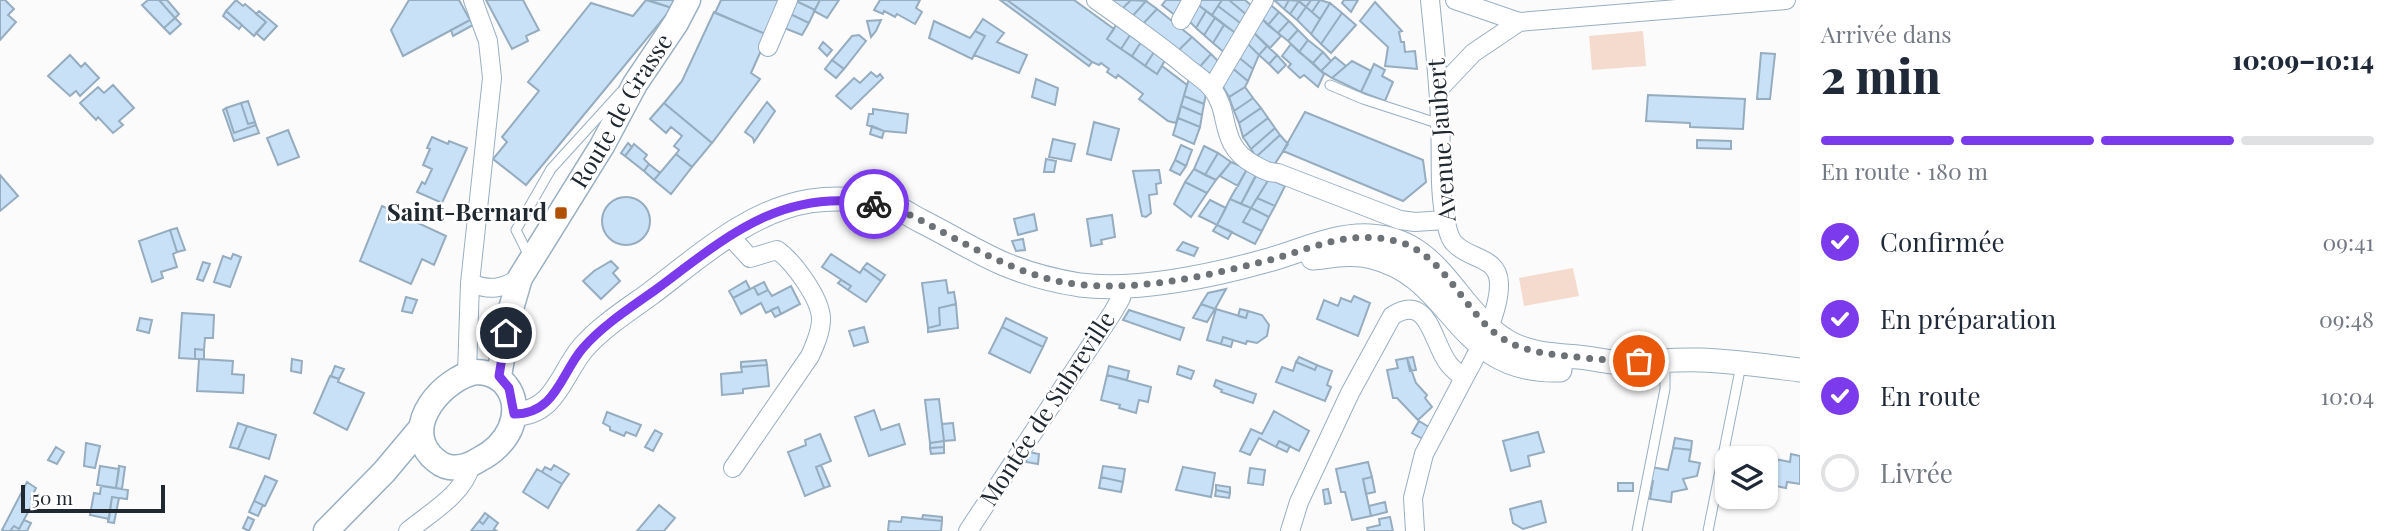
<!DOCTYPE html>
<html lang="fr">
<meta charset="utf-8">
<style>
body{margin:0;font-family:"Playfair Display",serif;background:#f6f6f7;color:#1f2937;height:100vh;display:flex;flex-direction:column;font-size:26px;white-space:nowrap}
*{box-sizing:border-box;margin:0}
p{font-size:23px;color:#747a83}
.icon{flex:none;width:38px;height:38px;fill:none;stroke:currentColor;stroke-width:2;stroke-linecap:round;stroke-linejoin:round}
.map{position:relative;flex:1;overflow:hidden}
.drawer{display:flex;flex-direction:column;background:#fff;width:595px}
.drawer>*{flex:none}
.tools{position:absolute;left:1715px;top:446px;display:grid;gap:14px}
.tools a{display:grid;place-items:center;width:63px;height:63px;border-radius:14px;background:#fff;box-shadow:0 2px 5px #0004;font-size:35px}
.scale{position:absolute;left:21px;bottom:18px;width:144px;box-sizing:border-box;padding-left:7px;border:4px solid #202930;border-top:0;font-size:19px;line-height:24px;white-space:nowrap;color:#202930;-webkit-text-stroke:5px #fff;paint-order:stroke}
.pin{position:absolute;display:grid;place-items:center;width:60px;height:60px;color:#fff;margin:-30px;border:4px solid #fff;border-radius:50%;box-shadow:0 2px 7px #0007}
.courier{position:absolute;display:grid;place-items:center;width:70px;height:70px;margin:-35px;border:5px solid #7c3aed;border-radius:50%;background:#fff;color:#222;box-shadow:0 2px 9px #0007}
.head em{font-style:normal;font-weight:800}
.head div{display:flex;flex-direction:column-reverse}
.head{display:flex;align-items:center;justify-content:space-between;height:119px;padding:0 21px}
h1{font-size:46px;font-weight:800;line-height:52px}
.bar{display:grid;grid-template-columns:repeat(4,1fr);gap:10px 7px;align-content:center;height:84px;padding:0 21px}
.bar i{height:9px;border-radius:5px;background:#e0e1e3}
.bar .on{background:#7c3aed}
.bar p{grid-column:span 4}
ol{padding:0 21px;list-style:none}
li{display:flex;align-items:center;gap:21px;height:77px}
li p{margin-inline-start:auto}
li .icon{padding:7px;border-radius:50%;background:#7c3aed;color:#fff;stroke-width:4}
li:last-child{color:#747a83}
li i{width:38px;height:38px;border:4px solid #e0e1e3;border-radius:50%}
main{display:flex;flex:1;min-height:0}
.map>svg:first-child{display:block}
.green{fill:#f5dbce}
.building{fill:#c8e1f6;stroke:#96acbf;stroke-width:2}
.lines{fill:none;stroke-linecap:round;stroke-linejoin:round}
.service-casing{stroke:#99afc2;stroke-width:11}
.minor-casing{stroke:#99afc2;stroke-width:20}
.tertiary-casing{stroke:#99afc2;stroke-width:25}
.secondary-casing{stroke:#99afc2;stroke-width:27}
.service{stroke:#fff;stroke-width:9}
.minor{stroke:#fff;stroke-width:18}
.tertiary{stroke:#fff;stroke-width:23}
.secondary{stroke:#fff;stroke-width:24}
.done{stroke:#6d7277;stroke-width:7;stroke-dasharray:0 12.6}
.route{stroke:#7c3aed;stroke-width:9}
.poi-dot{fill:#b05004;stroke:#fff;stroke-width:2.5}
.labels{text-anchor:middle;stroke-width:5;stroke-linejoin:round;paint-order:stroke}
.street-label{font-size:24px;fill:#202930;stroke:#fff}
.poi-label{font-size:24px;font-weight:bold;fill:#202930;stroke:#fff;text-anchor:end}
</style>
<main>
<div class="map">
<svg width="1800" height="531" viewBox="0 0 1800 531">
<rect width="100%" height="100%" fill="#fbfbfb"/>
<path class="green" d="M1643 31 1646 66 1592 70 1589 36Z
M1573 268 1579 296 1524 306 1519 278Z"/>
<path class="building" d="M0 0H5L14 9 8 15 16 22 0 40Z
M148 0H159L175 18 164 28 142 5Z
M159 0H167L179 14 175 18Z
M236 0 243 6 245 4 266 22 254 36 226 11Z
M409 0H459L470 20 403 56 391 30Z
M486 0H523L539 30 526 36 528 41 512 49Z
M646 0 672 8 526 185 493 159 507 142 502 137 539 91 528 82 591 3 633 16Z
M648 0H675L672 8Z
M721 0H783L768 35 715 13Z
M794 0 815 10 809 23 786 12Z
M794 0H820L815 10Z
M820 0H839L827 18 814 11Z
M880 0H920L916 8 922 12 915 24 897 14 895 17 884 11 883 14 874 10Z
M1000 0H1007L1092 62 1089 66Z
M1007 0H1074L1114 29 1107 39 1157 74 1162 66 1187 85 1176 123 1168 121 1139 99 1143 94 1118 75 1116 78 1107 72 1109 69 1101 63 1099 65 1092 62Z
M1114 0H1131L1119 12 1109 5Z
M1131 0 1146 1 1130 19 1119 12Z
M1166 0H1184L1176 16 1162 5Z
M1199 0H1222L1212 15 1197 4Z
M1222 0H1229L1248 16 1243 25 1218 6Z
M1229 0H1245L1253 7 1248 16Z
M1274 0H1289L1284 9Z
M1289 0 1299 1 1290 14 1284 9Z
M1297 0H1311L1306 7Z
M1311 0H1320L1312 12 1306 7Z
M1320 0 1330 3 1320 19 1312 12Z
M1344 0H1358L1351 12 1342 3Z
M1146 1 1157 9 1140 27 1130 19Z
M1266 1 1279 12 1268 25 1258 15Z
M1299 1 1306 7 1297 20 1290 14Z
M1375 2 1402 31 1399 32 1401 42H1404L1405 52 1415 51 1417 69 1385 66 1388 47 1360 21Z
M1330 3 1342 13 1321 44 1311 34Z
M1197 4 1206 11 1196 28 1187 19Z
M1218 6 1243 25 1238 35 1212 15Z
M1306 7 1320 19 1311 34 1297 20Z
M1157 9 1192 37 1176 53 1140 27Z
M226 11 242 25 239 29 223 16Z
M259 11 277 26 264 40 256 33 266 22 256 14Z
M1206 11 1215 18 1204 35 1196 28Z
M714 12 768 35 751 73 760 79 712 143 664 103 682 81Z
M786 12 809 23 802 35 779 26Z
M1279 12 1289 21 1278 33 1268 25Z
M1342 13 1356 25 1331 53 1321 44Z
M1258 15 1281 36 1270 48 1250 29Z
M175 18 181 24 170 34 164 28Z
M1215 18 1224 25 1213 43 1204 35Z
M983 19 1004 33 997 42 1027 55 1019 73 974 55 985 36 975 31Z
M470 20 473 25 453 36 451 30Z
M881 20 876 31 871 37 867 21Z
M934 21 970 38 975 31 985 36 972 59 929 38Z
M1289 21 1298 30 1288 41 1278 33Z
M1118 22 1132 32 1121 49 1107 39Z
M1224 25 1237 34 1226 54 1213 43Z
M1250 29 1267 46 1259 55 1245 41Z
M1298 30 1308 40 1299 52 1288 41Z
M1132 32 1143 39 1132 56 1121 49Z
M859 35 866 41 844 69 832 60 852 36Z
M1192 37 1211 54 1197 70 1176 53Z
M1143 39 1156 49 1145 66 1132 56Z
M1308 40 1323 52 1313 63 1299 52Z
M1245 41 1259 55 1253 69 1237 56Z
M823 42 832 50 827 56 819 48Z
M1291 44 1324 74 1318 87 1304 75 1300 78 1288 67 1291 64 1282 56Z
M1267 46 1277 55 1269 64 1259 55Z
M1156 49 1167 57 1157 74 1145 66Z
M1323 52 1331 61 1321 71 1313 63Z
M1761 53 1775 54 1770 99H1757Z
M1211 54 1221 64 1210 80 1197 70Z
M70 55 81 67 85 63 99 78 80 96 76 91 70 96 48 76Z
M1277 55 1286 65 1278 73 1269 64Z
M1237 56 1253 69 1248 81 1231 67Z
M1335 57 1346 66 1332 78 1321 71Z
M832 60 844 69 836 78 825 69Z
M1352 61 1371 71 1361 92 1332 78Z
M1374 64 1385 70 1382 76 1393 82 1385 101 1361 92Z
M1231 67 1248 81 1245 87 1229 97 1223 87Z
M871 72 877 77 880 74 883 78 851 109 836 96 854 78 860 83Z
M1190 75 1207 89 1204 104 1184 96Z
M1036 79 1058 88 1055 105 1032 97Z
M113 85 134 108 119 121 123 125 113 133 98 117 96 120 80 103 98 87 104 93Z
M1245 87 1253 98 1234 111 1229 97Z
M1648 95 1745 99 1743 129 1690 127V123L1646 121Z
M1184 96 1204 104 1202 115 1181 106Z
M1253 98 1261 108 1239 123 1234 111Z
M248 101 255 122 248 124 241 103Z
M767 102 775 111 754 142 753 138 745 132Z
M241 103 248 124 255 122 256 125 234 133 226 108Z
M664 103 712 143 692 167 676 154 679 150 674 146 682 136 671 127 666 133 650 119Z
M1181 106 1202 115 1200 127 1178 118Z
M226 108 234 133 256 125 259 133 234 141 223 110Z
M1261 108 1268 118 1243 137 1239 123Z
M873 109 908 114 906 133 884 131 867 125 869 114H873Z
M1305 112 1423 160 1426 182 1403 201 1283 151Z
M1178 118 1200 127 1194 144 1173 135Z
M1268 118 1275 128 1251 149 1243 137Z
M1094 122 1119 129 1111 160 1087 154Z
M872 126 884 131 882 138 870 134Z
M1275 128 1280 135 1256 157 1251 149Z
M288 130 299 157 278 165 267 138Z
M1280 135 1288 144 1272 168 1256 157Z
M432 137 448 144 449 141 467 148 442 203 417 192 422 182 425 184 432 169 423 165 430 149 427 148Z
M1053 139 1075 144 1071 161 1049 157Z
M1697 140 1731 141V149L1697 148Z
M628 143 632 147 625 156 621 153Z
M634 144 647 155 644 159 649 164 644 171 625 156Z
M1181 145 1192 150 1186 166 1175 160Z
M1204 146 1218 153 1205 175 1194 169Z
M1218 153 1231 162 1216 180 1205 175Z
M676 154 692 167 671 194 654 180Z
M1046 159 1056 161 1054 172H1044Z
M1175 160 1186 166 1180 175 1170 170Z
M1231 162 1247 169 1238 186 1220 176Z
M649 164 660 173 654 180 644 171Z
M1194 169 1216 180 1207 193 1185 182Z
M1247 169 1257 173 1241 204 1230 199Z
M1159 170 1161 183 1156 184 1157 194 1149 195 1151 213 1146 217 1142 216 1133 171Z
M1257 174 1269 179 1251 208 1241 204Z
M0 175 18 196 0 211Z
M1269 179 1285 186 1275 206 1257 198Z
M1185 182 1207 193 1191 217 1174 204Z
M602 221a24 24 0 1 1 48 0a24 24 0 1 1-48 0Z
M1257 198 1275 206 1269 217 1251 208Z
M1230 199 1251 208 1243 222 1262 231 1255 244 1217 225Z
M1210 200 1226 208 1217 225 1199 216Z
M382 206 446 236 434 265 422 259 411 284 360 261Z
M1251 208 1269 217 1262 231 1243 222Z
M1034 214 1037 230 1018 235 1014 219Z
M1112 215 1115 237 1101 240 1102 244 1091 246 1087 219Z
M1217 225 1232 232 1228 239 1213 231Z
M177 228 185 250 177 252 170 230Z
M170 230 177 252 173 254 177 267 161 272 163 278 152 282 139 241Z
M1023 239 1025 250 1016 251 1012 241Z
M1183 242 1198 248 1194 256 1177 250Z
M233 254 241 257 230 287 214 282 223 256 231 259Z
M831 254 860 273 863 268 881 281 866 302 848 290 851 286 822 267Z
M611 261 618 268 613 273 620 281 601 299 583 281 594 271Z
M203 262 210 264 203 281 197 279Z
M867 263 885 275 881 281 863 268Z
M841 280 851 286 848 290 838 283Z
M946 280 948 293 954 292 956 304 939 308 940 325 928 328 922 283Z
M746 281 750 289 733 298 729 291Z
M764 282 768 290 758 295 754 287Z
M791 286 800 304 781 314 778 307 766 313 761 303 741 314 733 298 754 287 758 295 768 290 772 296Z
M1226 289 1215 309 1201 304 1208 293Z
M1354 296 1370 303 1358 336 1317 319 1324 300 1338 306 1341 298 1351 302Z
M406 297 417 300 412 313 402 311Z
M956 304 958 328 928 332V328L940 325 939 308Z
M1201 304 1215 309 1207 322 1193 318Z
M778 307 781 314 775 317 771 310Z
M1216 309 1246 318 1248 311 1262 315 1269 325 1267 336 1257 343 1247 341 1246 344 1223 337 1221 344 1207 340Z
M1240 309 1248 311 1246 318 1238 316Z
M1129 310 1184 328 1180 340 1123 320Z
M182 313 214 315 213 338H205L204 350 195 349V359L179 358Z
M140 318 152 320 149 333 137 330Z
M1006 318 1047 338 1043 347 1002 327Z
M864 327 868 342 854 346 849 331Z
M1002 327 1043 347 1030 373 989 353Z
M1223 337 1233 340 1231 347 1221 344Z
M195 349 204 350V359H195Z
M1299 357 1317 365 1315 370 1296 362Z
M1413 357 1416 370 1410 371 1407 358Z
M1407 358 1416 383 1427 395 1425 398 1432 407 1418 420 1397 398H1393L1387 370 1398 368 1396 360Z
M199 359 233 361 232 374 244 375 243 393 197 391Z
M292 359 302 361 301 373 291 371Z
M766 360 767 365 741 367V362Z
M1296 362 1315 370 1317 365 1332 371 1327 385 1331 387 1325 401 1276 382 1282 367 1293 371Z
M767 365 769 386 743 389V393L722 395 721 374 742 372 741 367Z
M335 366 344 369 339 379 331 376Z
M1109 366 1129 371 1127 380 1107 375Z
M1179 366 1194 371 1191 379 1177 374Z
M1107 375 1151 387 1148 402 1139 400 1136 413 1119 408 1120 405 1101 400Z
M330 376 339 379 338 382 364 393 347 430 314 413Z
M1216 380 1256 394 1253 403 1221 392 1222 390 1214 386Z
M939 399 944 441 930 443 925 400Z
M874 410 881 430 899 424 905 444 869 456 855 417Z
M1274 411 1309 431 1299 451 1279 441 1276 447 1259 438 1250 455 1240 451 1251 429 1262 434Z
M607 412 641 425 636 436 626 432 624 436 610 430V427L603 423Z
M1419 421 1432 429 1427 436 1421 438 1412 433Z
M238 423 247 426 238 449 230 447Z
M953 423 955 440 944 441 942 424Z
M247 426 276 435 269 459 238 449Z
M655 430 662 434 653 451 645 447Z
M1538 432 1544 452 1528 456 1530 466 1511 471 1503 441Z
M820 434 831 461 816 467 824 488 805 496 788 452 806 445 805 440Z
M1675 438 1692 441 1691 450 1673 448Z
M944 441V447L930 448V443Z
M1279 441 1290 446 1287 452 1276 447Z
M86 443 100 446 95 468 84 466Z
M56 447 64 452 57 464 48 460Z
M944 447V453L931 454 930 448Z
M1673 448 1691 450 1689 461 1700 463 1697 476 1683 479 1687 489 1672 492 1671 502 1650 499 1653 481H1648L1651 467 1668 470Z
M1028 452 1039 454 1038 464 1026 462Z
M1791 454 1800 456V484L1787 482 1786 488 1766 484V457L1790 462Z
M1368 462 1372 477 1363 479 1371 516 1352 520 1345 492H1341L1336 469Z
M554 465 569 474 562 484 542 472 545 467 551 470Z
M821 465 830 486 824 488 816 467Z
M100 466 119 469 116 488 97 485Z
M119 466 125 467 122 489 116 488Z
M1103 466 1125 469 1123 482 1101 477Z
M1183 467 1215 473 1211 497 1176 490Z
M1250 468 1265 470 1263 485 1248 483Z
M537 469 562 484 548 508 523 492Z
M265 476 277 481 265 506 254 501Z
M1101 477 1123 482 1121 492 1099 488Z
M1372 477 1375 492 1366 494 1363 479Z
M27 482 36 488 31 499 34 501 19 529 14 526 10 531H4L2 530Z
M1618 483H1633V491H1618Z
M1216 485 1230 487V493L1216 490Z
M101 486 128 490 127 499 112 497 109 519 90 515 94 493 100 494Z
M1328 489 1331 503 1325 504 1323 490Z
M1216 490 1230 493 1229 498 1215 496Z
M112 497 119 498 114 523 108 522Z
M254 501 263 505 258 516 249 512Z
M1541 501 1546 522 1523 529 1513 523 1510 509Z
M1385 502 1387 512 1371 516 1369 506Z
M659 505 675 518 664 531H637Z
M485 513 489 516 483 524 479 521Z
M923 515 942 517V521L922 519Z
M489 516 498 523 494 529 497 531H471L479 521 483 524Z
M248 517 254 520 249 531 243 528Z
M902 517 942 521 941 531H888L889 521 901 522Z
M1390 517 1393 531H1368L1367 528 1380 525 1379 519Z
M24 520 31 523 27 531H10L14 526 19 529Z"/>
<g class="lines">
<defs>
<path id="service" d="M1330 85 1363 99 1440 124
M530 258 516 230 551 169 621 92
M1637 531 1665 389V362
M1708 531 1741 365"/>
<path id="minor" d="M1096 0C1126 21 1156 42 1184 65 1193 73 1206 80 1213 90 1231 114 1218 144 1253 164 1262 169 1268 173 1278 173L1400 220 1415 222 1445 220
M1455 0 1519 22 1786 0
M1181 20 1192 0
M768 47 788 0
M1212 88 1264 0
M1439 89 1473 53 1519 22
M729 235 750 258 777 250C793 261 821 299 821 319 821 332 815 345 810 356L733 468
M470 283C490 291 502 289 520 278
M467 373 470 283 492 78 488 41 473 0
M408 531C431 512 463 495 471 465
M968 531 1113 312 1121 298 1123 285
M1290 531 1299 502 1350 393 1392 316C1429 292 1432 342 1448 363 1452 369 1458 373 1464 378 1478 353 1500 312 1499 283 1498 256 1469 260 1454 243 1449 238 1448 230 1446 223 1438 190 1442 156 1440 122 1439 82 1434 41 1430 0
M1415 531 1413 498 1424 454 1464 378"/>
<path id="tertiary" d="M1313 258C1333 256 1353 252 1372 257 1456 277 1455 374 1560 370
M514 414C555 414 561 374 583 348 601 327 628 310 650 294 698 258 748 211 810 201 837 197 870 199 896 207 904 211 913 217 921 221 949 235 976 252 1004 264 1028 274 1055 281 1080 285 1135 292 1212 276 1265 261 1299 252 1334 234 1370 236 1441 239 1455 311 1508 342 1529 354 1554 355 1578 357 1590 358 1602 361 1613 362 1642 363 1671 359 1700 360 1733 361 1767 366 1800 370"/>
<g id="secondary">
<path d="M476 372C507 372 522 401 510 429 504 442 492 453 480 459 471 465 460 469 449 467 443 466 436 461 431 456 402 424 444 378 476 372Z"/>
<path id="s1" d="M499 376 510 312 520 278 602 146 635 84 676 23 688 0"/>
<path d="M326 531 384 472 421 428"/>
</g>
</defs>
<use href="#service" class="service-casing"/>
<use href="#minor" class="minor-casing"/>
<use href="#tertiary" class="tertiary-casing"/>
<use href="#secondary" class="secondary-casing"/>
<use href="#service" class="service"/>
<use href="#minor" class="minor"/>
<use href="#tertiary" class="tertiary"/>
<use href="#secondary" class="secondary"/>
</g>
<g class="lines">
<path class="done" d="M874 204C901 208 922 221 946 234 990 257 1034 281 1084 285 1144 290 1205 276 1262 262 1311 250 1344 229 1396 241 1438 251 1459 299 1488 327 1516 354 1550 354 1586 358 1604 360 1621 361 1639 361"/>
<path class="route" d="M506 333 499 376 509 388 514 414C556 414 561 373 583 348 604 324 633 306 658 288 726 237 783 187 874 204"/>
</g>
<rect class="poi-dot" x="554" y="206" width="14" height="14" rx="3.5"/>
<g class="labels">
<g class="street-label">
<text dy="8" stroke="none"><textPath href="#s1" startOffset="296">Route de Grasse</textPath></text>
<text transform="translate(1442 140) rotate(-94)" y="8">Avenue Jaubert</text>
<text transform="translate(1048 409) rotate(-57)" y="8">Montée de Subreville</text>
</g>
<g class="poi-label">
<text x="547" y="221">Saint-Bernard</text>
</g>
</g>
</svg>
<div class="tools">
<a><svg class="icon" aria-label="layers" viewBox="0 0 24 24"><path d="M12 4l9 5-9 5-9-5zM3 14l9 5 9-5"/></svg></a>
</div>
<div class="scale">50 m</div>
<div class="pin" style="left:1639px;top:361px;background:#ea580c"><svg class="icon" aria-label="bag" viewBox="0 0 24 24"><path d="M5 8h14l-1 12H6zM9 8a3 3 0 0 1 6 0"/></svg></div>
<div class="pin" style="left:506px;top:333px;background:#1f2937"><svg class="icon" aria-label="home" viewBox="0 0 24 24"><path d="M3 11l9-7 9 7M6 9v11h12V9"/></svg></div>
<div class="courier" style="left:874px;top:204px"><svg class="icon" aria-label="bike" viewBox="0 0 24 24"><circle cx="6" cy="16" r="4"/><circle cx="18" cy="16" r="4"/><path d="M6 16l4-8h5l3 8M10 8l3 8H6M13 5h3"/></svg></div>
</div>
<section class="drawer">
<div class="head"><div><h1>2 min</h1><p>Arrivée dans</p></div><em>10:09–10:14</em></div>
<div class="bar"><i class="on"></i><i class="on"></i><i class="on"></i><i></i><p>En route · 180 m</p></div>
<ol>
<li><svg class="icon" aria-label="check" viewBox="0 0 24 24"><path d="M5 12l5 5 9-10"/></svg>Confirmée<p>09:41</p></li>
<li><svg class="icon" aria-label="check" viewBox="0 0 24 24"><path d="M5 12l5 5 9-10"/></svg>En préparation<p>09:48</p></li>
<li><svg class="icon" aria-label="check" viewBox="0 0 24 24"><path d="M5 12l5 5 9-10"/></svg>En route<p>10:04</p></li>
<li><i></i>Livrée</li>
</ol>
</section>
</main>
